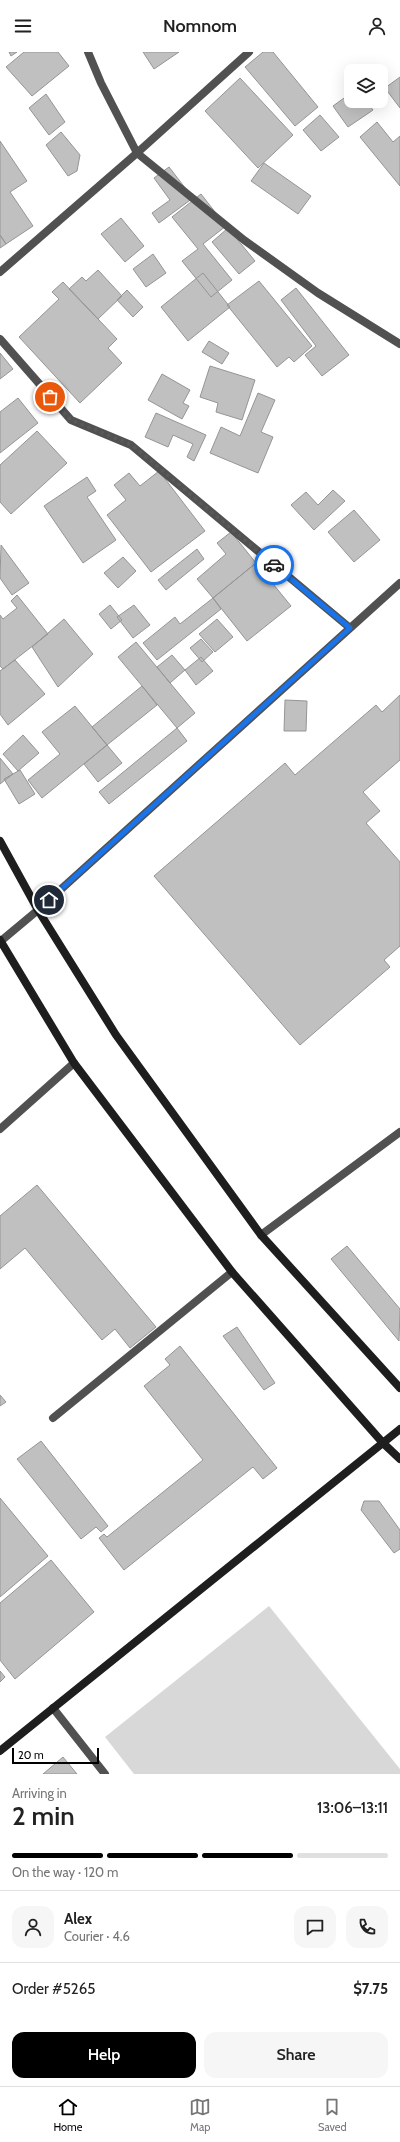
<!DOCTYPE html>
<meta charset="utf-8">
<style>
body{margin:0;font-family:Cabin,sans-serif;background:#f6f6f6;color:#222;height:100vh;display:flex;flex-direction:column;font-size:15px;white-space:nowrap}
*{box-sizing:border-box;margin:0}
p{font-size:13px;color:#767676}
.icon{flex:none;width:22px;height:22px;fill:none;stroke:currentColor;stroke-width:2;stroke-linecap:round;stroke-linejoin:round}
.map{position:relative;height:1722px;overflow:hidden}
.sheet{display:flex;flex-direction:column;background:#fff;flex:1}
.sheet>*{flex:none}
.fabs{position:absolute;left:344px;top:12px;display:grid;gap:8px}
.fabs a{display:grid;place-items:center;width:44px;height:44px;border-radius:8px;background:#fff;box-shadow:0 4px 16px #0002;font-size:20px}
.scale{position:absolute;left:12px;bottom:10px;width:87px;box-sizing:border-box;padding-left:4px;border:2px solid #000;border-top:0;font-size:11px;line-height:14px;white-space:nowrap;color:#000;-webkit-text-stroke:3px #fff;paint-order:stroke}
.pin{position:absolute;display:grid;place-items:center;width:34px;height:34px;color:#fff;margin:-17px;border:2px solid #fff;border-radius:50%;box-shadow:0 1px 4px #0007}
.courier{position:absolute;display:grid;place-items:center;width:40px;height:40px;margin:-20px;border:3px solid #1a73e8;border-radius:50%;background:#fff;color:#222;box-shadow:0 1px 5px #0007}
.headline em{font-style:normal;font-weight:600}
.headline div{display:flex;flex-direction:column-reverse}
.headline{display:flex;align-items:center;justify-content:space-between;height:68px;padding:0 12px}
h1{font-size:26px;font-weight:600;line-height:30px}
.bar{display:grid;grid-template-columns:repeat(4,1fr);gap:6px 4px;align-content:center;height:48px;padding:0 12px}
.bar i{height:5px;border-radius:3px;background:#e0e0e0}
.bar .selected{background:#000}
.bar p{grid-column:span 4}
.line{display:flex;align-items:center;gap:10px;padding:0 12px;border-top:1px solid #e0e0e0}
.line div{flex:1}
.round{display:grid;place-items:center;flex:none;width:42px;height:42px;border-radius:12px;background:#f6f6f6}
.cta{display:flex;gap:8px;margin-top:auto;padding:8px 12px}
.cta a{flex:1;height:46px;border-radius:12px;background:#000;color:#fff;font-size:16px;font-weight:600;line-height:46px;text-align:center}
.cta a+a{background:#f6f6f6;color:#222}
header{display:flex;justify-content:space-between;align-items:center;height:52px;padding:0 12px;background:#fff;font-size:18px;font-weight:600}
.menu{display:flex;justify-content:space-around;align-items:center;height:56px;border-top:1px solid #e0e0e0;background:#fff;font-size:11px;color:#767676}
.menu a{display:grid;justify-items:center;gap:2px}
.menu .selected{color:#000}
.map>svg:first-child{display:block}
.green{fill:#d8d8d8}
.building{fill:#c0c0c0;stroke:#959595}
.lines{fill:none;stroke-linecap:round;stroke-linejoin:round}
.street{stroke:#515151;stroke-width:8}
.secondary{stroke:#1e1e1e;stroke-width:8}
.done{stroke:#595959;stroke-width:4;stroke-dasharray:0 7.2}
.route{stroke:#1a73e8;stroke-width:5}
</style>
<header><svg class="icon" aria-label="menu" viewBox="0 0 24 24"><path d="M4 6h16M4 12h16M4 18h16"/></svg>Nomnom<svg class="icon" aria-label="person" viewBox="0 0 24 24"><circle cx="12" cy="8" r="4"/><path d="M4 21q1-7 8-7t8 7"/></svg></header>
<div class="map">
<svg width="400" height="1722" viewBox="0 0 400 1722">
<rect width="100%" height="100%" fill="#fff"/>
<path class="green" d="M269 1554 400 1717V1722H134L105 1685Z"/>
<path class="building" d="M9 0H17L11 4Z
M24 0H58L69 14 32 44 6 15Z
M143 0H179L154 17Z
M263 0H273L318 55 295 74 245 15Z
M400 25V56L385 36Z
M240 26 293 83 258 116 205 59Z
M351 41V49H366L373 58 348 75 333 54Z
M46 42 65 70 49 83 29 56Z
M320 63 339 85 321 99 303 78Z
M377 70 393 90 400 84V134L360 85Z
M61 80 80 103 77 119 68 124 46 93Z
M0 89 27 129 10 140 33 174 6 192 0 183Z
M264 111 311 144 298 162 251 129Z
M169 115 193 146 159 171 152 161 170 148 154 126Z
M201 142 226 174 203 192 232 228 211 245 182 209 198 197 172 165Z
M121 166 144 194 125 210 101 182Z
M228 176 255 209 239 222 212 190Z
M0 183 6 192 0 196Z
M153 202 166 221 146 235 133 217Z
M98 218 122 244 98 267 69 237 82 225 86 229Z
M203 221 230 255 188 289 161 255Z
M259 229 312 294 294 310 289 305 277 315 227 253Z
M63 230 117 287 108 296 122 311 80 351 19 285 59 247 52 240Z
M296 236 349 303 322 324 305 303 316 294 281 248Z
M127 238 143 255 133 265 117 248Z
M209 289 229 301 222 312 202 300Z
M0 301 13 317 0 327Z
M210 314 255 328 242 368 216 360 218 351 200 345Z
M162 322 190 338 183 351 189 354 182 367 148 348Z
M258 341 275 348 261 380 273 385 258 421 210 401 221 375 240 384Z
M18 346 38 371 0 401V360Z
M156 361 206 383 194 409 187 405 193 392 173 383 168 395 145 385Z
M37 379 67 411 11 462 0 450V413Z
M159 419 205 479 151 520 107 463 126 448 114 433 129 421 140 434Z
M87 425 96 439 87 445 116 488 83 511 44 454Z
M333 438 345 449 314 478 291 453 306 440 318 453Z
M354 458 380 488 354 510 328 480Z
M231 480 256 511 213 546 197 527 226 502 217 491Z
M1 493 29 531 12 543 0 526Z
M197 497 204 507 166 538 158 528Z
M123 505 136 519 118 536 104 521Z
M256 511 291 554 247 589 213 546Z
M17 543 48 582 3 617 0 614V563L3 567 17 556 11 549Z
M213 546 221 557 157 608 143 591 175 565 180 572Z
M110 553 122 568 111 577 99 562Z
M134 553 150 573 133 586 117 565Z
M64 567 93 602 58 635 32 595Z
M217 567 233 585 215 600 199 582Z
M201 587 213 600 202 610 190 596Z
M136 590 195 661 177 676 118 605Z
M172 603 185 618 170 631 157 615Z
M201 605 213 619 196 633 185 618Z
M15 608 45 642 8 673 0 662V619Z
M142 634 157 653 107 693 92 675Z
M400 643V708L363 740 380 759 366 771 400 810V894L384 908 390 915 300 993 154 824 285 711 295 723 376 653 382 660Z
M285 648 307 649 306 679H284Z
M75 654 107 693 42 746 28 728 60 702 42 680Z
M177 676 187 689 109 752 99 740Z
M23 683 39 701 18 719 3 702Z
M107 693 122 711 98 730 84 712Z
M0 706 13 722 0 732Z
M20 718 35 742 19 752 4 727Z
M37 1133 156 1275 130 1296 115 1277 102 1288 25 1196 0 1217V1164Z
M347 1194 400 1257 399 1289 331 1207Z
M237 1275 275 1331 264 1338 223 1284Z
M180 1294 277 1416 263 1427 253 1415 124 1518 99 1486 104 1482 107 1485 203 1408 144 1334 170 1313 165 1307Z
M0 1343 6 1350 0 1354Z
M41 1389 108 1474 101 1480 96 1475 81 1487 17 1407Z
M0 1446 48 1504 0 1545Z
M364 1449H379L400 1478V1497L394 1501 361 1458Z
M51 1508 94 1560 15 1627 0 1608V1551Z
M0 1619 5 1625 0 1630Z
M63 1705 77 1722H43Z"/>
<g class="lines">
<path class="street" d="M88 0 101 31 137 101 244 188 318 241 400 292
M0 220 137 101 249 0
M0 287 71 368 131 393 350 576
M1 889 38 858 400 531
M0 1077 74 1011
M261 1183 400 1080
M53 1366 232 1220
M53 1656 105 1722"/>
<path class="secondary" d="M0 789 38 858 116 983 261 1183 400 1336
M0 888 74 1011 232 1220 383 1391 400 1407
M0 1699 400 1377"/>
</g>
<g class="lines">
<path class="done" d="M50 345 71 368 132 393 274 513"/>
<path class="route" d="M49 848 350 576 274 513"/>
</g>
</svg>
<div class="fabs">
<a><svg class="icon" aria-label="layers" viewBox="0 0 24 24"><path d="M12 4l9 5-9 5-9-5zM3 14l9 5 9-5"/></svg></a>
</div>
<div class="scale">20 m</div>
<div class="pin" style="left:50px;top:345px;background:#ea580c"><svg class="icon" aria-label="bag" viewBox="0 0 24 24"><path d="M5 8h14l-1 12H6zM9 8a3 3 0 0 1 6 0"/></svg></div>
<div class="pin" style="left:49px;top:848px;background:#1f2937"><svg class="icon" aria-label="home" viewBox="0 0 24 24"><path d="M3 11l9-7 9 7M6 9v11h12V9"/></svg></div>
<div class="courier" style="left:274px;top:513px"><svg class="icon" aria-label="car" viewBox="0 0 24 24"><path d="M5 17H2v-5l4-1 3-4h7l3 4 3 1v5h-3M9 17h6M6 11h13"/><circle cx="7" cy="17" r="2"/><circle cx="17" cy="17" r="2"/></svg></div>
</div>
<section class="sheet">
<div class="headline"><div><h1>2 min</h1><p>Arriving in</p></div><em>13:06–13:11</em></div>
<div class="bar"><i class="selected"></i><i class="selected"></i><i class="selected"></i><i></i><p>On the way · 120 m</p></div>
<div class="line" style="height:72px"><a class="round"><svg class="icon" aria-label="person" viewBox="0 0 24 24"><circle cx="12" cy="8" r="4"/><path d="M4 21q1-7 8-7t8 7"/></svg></a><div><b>Alex</b><p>Courier · 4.6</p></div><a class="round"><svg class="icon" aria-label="chat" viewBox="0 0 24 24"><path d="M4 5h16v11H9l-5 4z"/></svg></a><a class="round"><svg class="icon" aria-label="phone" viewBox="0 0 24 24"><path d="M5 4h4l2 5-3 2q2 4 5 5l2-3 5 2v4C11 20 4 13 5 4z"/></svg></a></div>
<div class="line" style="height:52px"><div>Order #5265</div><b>$7.75</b></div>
<div class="cta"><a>Help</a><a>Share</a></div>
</section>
<nav class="menu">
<a class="selected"><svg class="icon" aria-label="home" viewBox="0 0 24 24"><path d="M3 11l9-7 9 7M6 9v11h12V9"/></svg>Home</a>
<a><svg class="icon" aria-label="map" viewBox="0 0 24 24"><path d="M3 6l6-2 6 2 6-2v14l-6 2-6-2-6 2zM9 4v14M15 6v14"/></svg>Map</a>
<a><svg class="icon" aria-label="saved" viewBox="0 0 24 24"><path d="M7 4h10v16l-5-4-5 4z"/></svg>Saved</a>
</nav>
